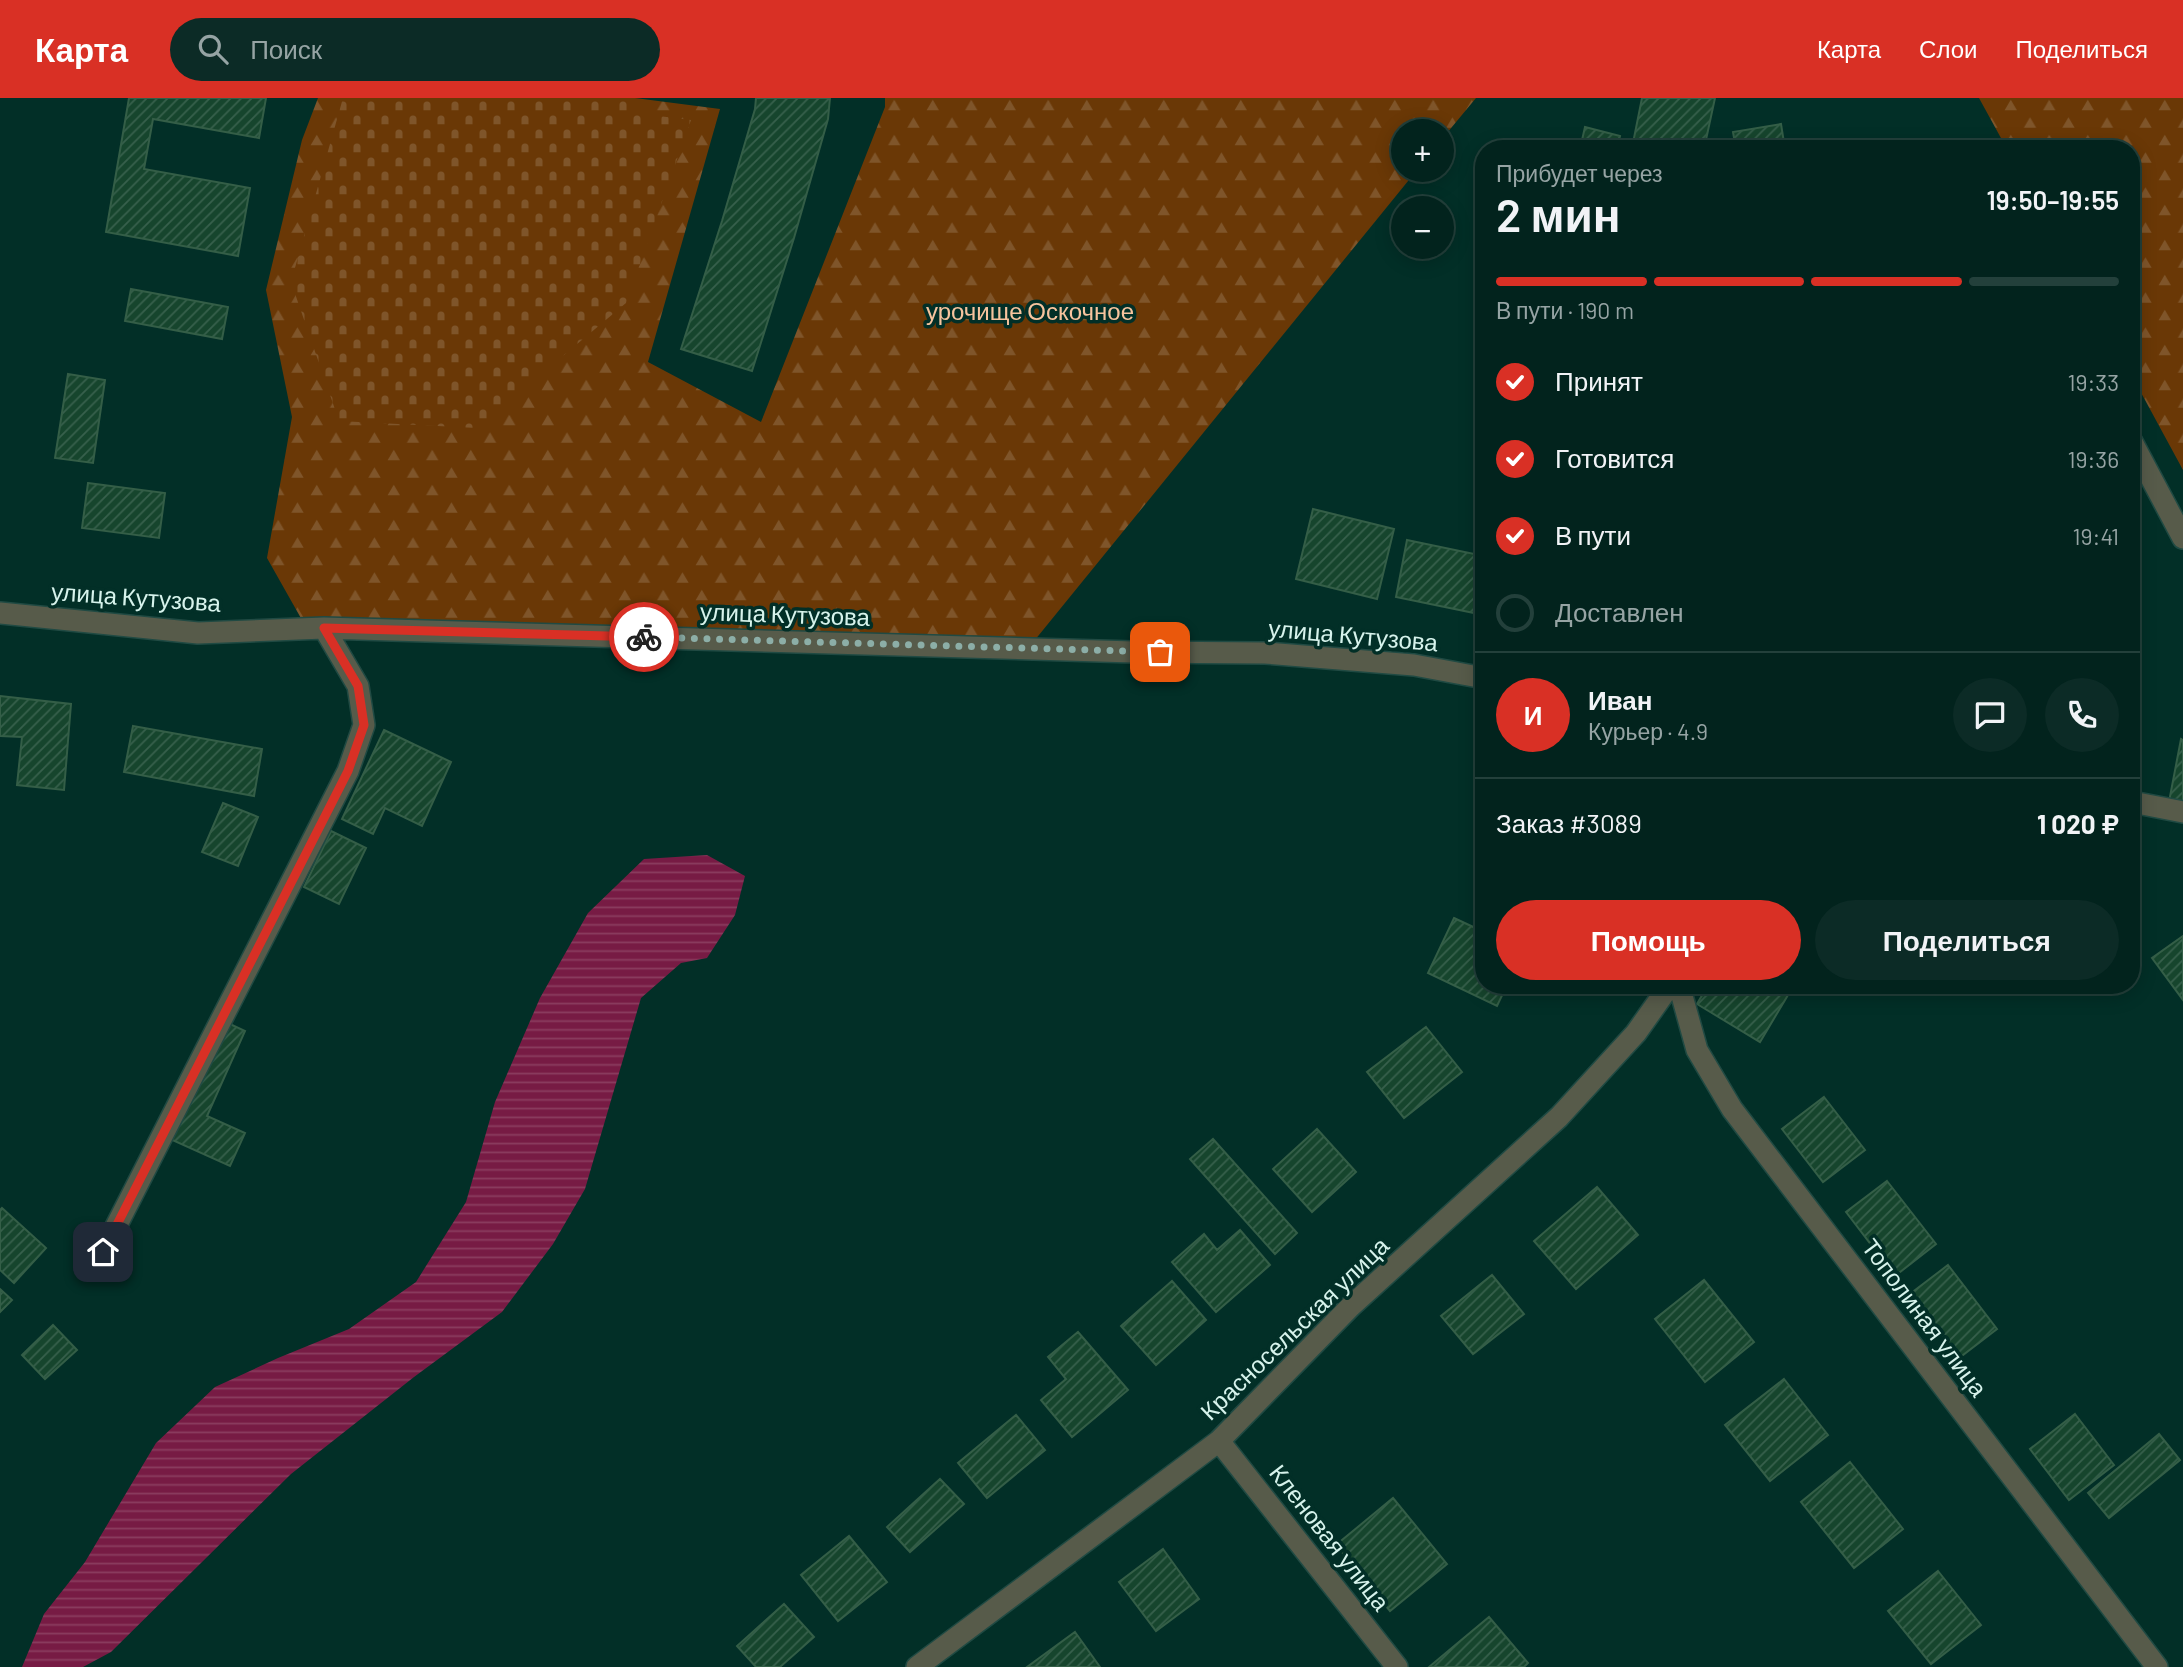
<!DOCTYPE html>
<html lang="ru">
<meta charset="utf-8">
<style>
body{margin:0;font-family:Barlow,sans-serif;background:#0c2b26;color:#f1f3f6;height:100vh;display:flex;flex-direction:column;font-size:26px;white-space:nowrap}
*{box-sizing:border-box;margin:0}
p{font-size:23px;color:#96a4a4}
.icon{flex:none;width:38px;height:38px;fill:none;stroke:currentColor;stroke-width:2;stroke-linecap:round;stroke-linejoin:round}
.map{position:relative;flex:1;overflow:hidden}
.drawer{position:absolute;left:1475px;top:42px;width:665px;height:854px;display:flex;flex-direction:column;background:#02231d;border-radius:28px;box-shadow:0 4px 18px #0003,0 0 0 2px #23403b}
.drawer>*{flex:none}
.controls{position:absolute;left:1391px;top:21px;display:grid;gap:14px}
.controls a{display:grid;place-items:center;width:63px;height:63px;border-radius:50%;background:#02231d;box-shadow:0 4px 18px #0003,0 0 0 2px #23403b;font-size:35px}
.pin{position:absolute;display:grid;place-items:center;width:60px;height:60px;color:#fff;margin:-30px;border-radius:14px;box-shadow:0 4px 10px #0006}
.courier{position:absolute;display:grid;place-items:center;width:70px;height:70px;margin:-35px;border:5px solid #d93025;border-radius:50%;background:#fff;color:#222;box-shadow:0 2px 9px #0007}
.head em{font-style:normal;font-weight:600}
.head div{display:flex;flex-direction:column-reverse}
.head{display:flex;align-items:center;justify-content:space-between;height:119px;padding:0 21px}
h1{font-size:46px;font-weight:600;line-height:52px}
.bar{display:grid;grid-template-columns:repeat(4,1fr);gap:10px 7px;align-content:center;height:84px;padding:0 21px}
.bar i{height:9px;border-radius:5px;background:#23403b}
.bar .on{background:#d93025}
.bar p{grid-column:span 4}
.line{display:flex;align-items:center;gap:18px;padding:0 21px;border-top:2px solid #23403b}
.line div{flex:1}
.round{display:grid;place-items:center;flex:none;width:74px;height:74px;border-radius:37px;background:#0c2b26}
ol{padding:0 21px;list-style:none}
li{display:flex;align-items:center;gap:21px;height:77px}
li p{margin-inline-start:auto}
li .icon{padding:7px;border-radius:50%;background:#d93025;color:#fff;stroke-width:4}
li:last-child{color:#96a4a4}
li i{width:38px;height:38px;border:4px solid #23403b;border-radius:50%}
.primary-button{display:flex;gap:14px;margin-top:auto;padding:14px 21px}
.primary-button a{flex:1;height:80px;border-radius:42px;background:#d93025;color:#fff;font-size:28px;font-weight:600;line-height:80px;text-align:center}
.primary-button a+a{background:#0c2b26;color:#f1f3f6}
header{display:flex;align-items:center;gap:42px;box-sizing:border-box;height:98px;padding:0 35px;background:#d93025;color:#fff}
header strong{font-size:33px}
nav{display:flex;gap:38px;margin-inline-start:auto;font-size:24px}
.search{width:490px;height:63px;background:#0c2b26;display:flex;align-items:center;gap:18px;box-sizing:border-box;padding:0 24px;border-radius:38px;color:#96a4a4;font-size:26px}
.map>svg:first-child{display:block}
.forest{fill:url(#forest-firs)}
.cemetery{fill:url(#cemetery-stones)}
.water{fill:url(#water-rules)}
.building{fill:url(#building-hatch);stroke:#345e47;stroke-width:2}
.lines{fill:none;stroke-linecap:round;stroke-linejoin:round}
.minor-casing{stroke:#204a43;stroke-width:24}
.minor{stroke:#575b4a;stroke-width:21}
.done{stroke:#8caea7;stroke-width:7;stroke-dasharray:0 12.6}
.route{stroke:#d93025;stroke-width:9}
.labels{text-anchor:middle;stroke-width:7;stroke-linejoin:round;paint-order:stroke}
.park-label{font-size:24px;fill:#f7c49e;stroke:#022f27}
.street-label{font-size:24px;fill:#d7f3ec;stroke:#022f27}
</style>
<header>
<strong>Карта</strong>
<div class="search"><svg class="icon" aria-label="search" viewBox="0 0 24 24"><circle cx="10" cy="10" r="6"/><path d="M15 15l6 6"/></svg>Поиск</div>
<nav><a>Карта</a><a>Слои</a><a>Поделиться</a></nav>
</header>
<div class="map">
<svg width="2183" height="1569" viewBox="0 0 2183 1569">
<defs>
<pattern id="forest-firs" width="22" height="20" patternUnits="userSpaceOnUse" patternTransform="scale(1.75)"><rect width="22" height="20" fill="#6a3806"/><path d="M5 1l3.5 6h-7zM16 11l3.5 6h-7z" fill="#7f552a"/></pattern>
<pattern id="cemetery-stones" width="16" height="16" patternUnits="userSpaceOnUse" patternTransform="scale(1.75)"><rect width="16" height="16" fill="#6a3806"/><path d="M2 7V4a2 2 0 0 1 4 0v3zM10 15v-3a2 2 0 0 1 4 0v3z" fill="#7f552a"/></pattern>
<pattern id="water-rules" width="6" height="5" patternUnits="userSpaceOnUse" patternTransform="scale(1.75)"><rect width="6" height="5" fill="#771b44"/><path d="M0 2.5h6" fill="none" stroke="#8a3d5f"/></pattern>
<pattern id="building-hatch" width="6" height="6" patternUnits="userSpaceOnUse" patternTransform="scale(1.75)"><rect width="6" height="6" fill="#16452d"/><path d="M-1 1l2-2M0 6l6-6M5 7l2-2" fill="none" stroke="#37604c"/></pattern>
</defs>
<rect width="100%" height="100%" fill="#022f27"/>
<path class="forest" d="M318 0H635L720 11 648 264 761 324 885 9V0H1476L1442 41V33H1404V72H1417L1030 548 302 522 267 460 292 319 266 192 302 42Z
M1979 0H2183V372L2132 278V51H2007Z"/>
<path class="cemetery" d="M343 0H635L634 15 691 22 626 205 477 330 339 323 291 184Z"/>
<path class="water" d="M707 757 745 778 735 817 707 860 681 865 641 900 585 1091 553 1146 502 1214 414 1279 291 1376 111 1554 83 1569H22L44 1516 85 1464 156 1345 215 1289 278 1260 349 1231 416 1184 466 1104 495 1004 540 900 588 815 644 761Z"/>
<path class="building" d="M129 0H266L259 40 153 21 144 71 250 90 238 158 106 134Z
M756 0H830L828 21 794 140 752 273 681 251 722 123 755 11Z
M1642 0H1715L1704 51 1632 50Z
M1781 26 1785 51H1736L1733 34Z
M1585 29 1620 38 1617 51H1580Z
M131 191 228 209 222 241 125 223Z
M68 276 105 282 93 365 55 360Z
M88 385 165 395 159 440 82 430Z
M1313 411 1394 431 1377 501 1296 481Z
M1407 442 1484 458V468L1474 515 1396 499Z
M0 598 71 606 64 692 17 687 22 639 0 638Z
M133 628 262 651 254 698 124 674Z
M384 632 451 664 422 728 385 710 373 736 342 721Z
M2181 641 2183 642V712L2168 709Z
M223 705 258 719 238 768 202 754Z
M331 733 366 750 339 806 304 789Z
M1454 820 1484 834V887H1507L1497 908 1428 875Z
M2183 838V902L2152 860Z
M1708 887H1794L1760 944 1697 906Z
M213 918 245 933 207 1018 245 1035 230 1068 159 1036Z
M1426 929 1462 974 1404 1020 1367 974Z
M1824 999 1865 1052 1823 1084 1782 1031Z
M1317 1031 1356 1074 1312 1114 1273 1071Z
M1213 1041 1297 1135 1275 1156 1190 1061Z
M1887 1083 1936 1146 1895 1178 1846 1114Z
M1597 1089 1638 1137 1576 1191 1534 1143Z
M2 1110 46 1150 14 1185 0 1172V1112Z
M1240 1132 1270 1167 1216 1214 1172 1164 1204 1136 1217 1152Z
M1948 1167 1997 1231 1959 1260 1910 1196Z
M1492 1177 1524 1216 1473 1256 1441 1218Z
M1704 1182 1754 1244 1705 1284 1655 1221Z
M1172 1183 1206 1222 1156 1267 1121 1228Z
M0 1191 12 1202 0 1214Z
M53 1227 77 1252 45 1281 22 1257Z
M1078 1234 1128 1292 1072 1339 1041 1302 1066 1281 1048 1259Z
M1784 1281 1828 1337 1770 1383 1725 1327Z
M2075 1316 2114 1367 2069 1402 2030 1351Z
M1016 1317 1045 1352 987 1400 958 1365Z
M2159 1336 2180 1362 2109 1420 2088 1395Z
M1850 1364 1903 1431 1854 1470 1801 1404Z
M940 1381 964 1406 910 1454 887 1429Z
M1393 1400 1447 1466 1390 1513 1336 1447Z
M849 1438 887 1484 838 1523 801 1477Z
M1163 1451 1199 1501 1156 1533 1119 1484Z
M1938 1473 1981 1527 1931 1566 1888 1513Z
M784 1506 814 1539 780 1569H756L737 1548Z
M1489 1519 1528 1565 1524 1569H1429Z
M1075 1534 1100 1569H1027Z"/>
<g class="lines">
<defs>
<path id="minor" d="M2132 344 2183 440
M0 515 198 535 324 530 1133 554 1265 555 1414 567 1484 580
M2132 704 2183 714
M1679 887 1697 952 1732 1011 2157 1569
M103 1154 348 673 364 627 358 588 324 530
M1219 1343 1397 1569
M917 1569 1219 1343 1351 1208 1559 1019 1636 935 1670 887"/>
</defs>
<use href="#minor" class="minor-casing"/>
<use href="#minor" class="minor"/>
</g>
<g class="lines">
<path class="done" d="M644 539 1160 554"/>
<path class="route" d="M103 1154 348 673 364 627 358 588 324 530 644 539"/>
</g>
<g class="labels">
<g class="park-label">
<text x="1030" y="222">урочище Оскочное</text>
</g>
<g class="street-label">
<text transform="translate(136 500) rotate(4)" y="8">улица Кутузова</text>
<text transform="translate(785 517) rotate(2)" y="8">улица Кутузова</text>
<text transform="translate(1353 538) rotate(5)" y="8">улица Кутузова</text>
<text transform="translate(1924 1220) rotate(53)" y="8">Тополиная улица</text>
<text transform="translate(1295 1231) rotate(-44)" y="8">Красносельская улица</text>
<text transform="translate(1329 1440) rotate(52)" y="8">Кленовая улица</text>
</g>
</g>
</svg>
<div class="controls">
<a>+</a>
<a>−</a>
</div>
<div class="pin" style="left:1160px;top:554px;background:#ea580c"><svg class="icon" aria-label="bag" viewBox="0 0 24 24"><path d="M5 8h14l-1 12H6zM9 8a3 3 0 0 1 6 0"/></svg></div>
<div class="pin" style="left:103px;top:1154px;background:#1f2937"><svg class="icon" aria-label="home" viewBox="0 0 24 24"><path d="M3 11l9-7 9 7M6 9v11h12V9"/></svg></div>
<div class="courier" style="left:644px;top:539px"><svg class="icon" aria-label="bike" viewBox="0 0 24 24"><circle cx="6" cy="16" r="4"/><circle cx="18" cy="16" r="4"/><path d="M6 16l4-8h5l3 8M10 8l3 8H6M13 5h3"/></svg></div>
<section class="drawer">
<div class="head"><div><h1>2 мин</h1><p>Прибудет через</p></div><em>19:50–19:55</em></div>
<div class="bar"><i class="on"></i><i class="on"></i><i class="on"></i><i></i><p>В пути · 190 m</p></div>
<ol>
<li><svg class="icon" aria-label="check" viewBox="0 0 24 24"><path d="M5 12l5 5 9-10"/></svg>Принят<p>19:33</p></li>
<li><svg class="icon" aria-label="check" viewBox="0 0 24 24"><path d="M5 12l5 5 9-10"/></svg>Готовится<p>19:36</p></li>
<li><svg class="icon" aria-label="check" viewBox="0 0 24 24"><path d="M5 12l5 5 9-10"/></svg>В пути<p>19:41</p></li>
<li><i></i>Доставлен</li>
</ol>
<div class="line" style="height:126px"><b class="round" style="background:#d93025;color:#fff">И</b><div><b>Иван</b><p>Курьер · 4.9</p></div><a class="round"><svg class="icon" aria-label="chat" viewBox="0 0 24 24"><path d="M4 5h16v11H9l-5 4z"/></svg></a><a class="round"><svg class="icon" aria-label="phone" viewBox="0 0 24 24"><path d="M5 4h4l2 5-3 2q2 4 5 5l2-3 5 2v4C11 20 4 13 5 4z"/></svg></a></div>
<div class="line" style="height:91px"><div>Заказ #3089</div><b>1 020 ₽</b></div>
<div class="primary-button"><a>Помощь</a><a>Поделиться</a></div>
</section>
</div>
